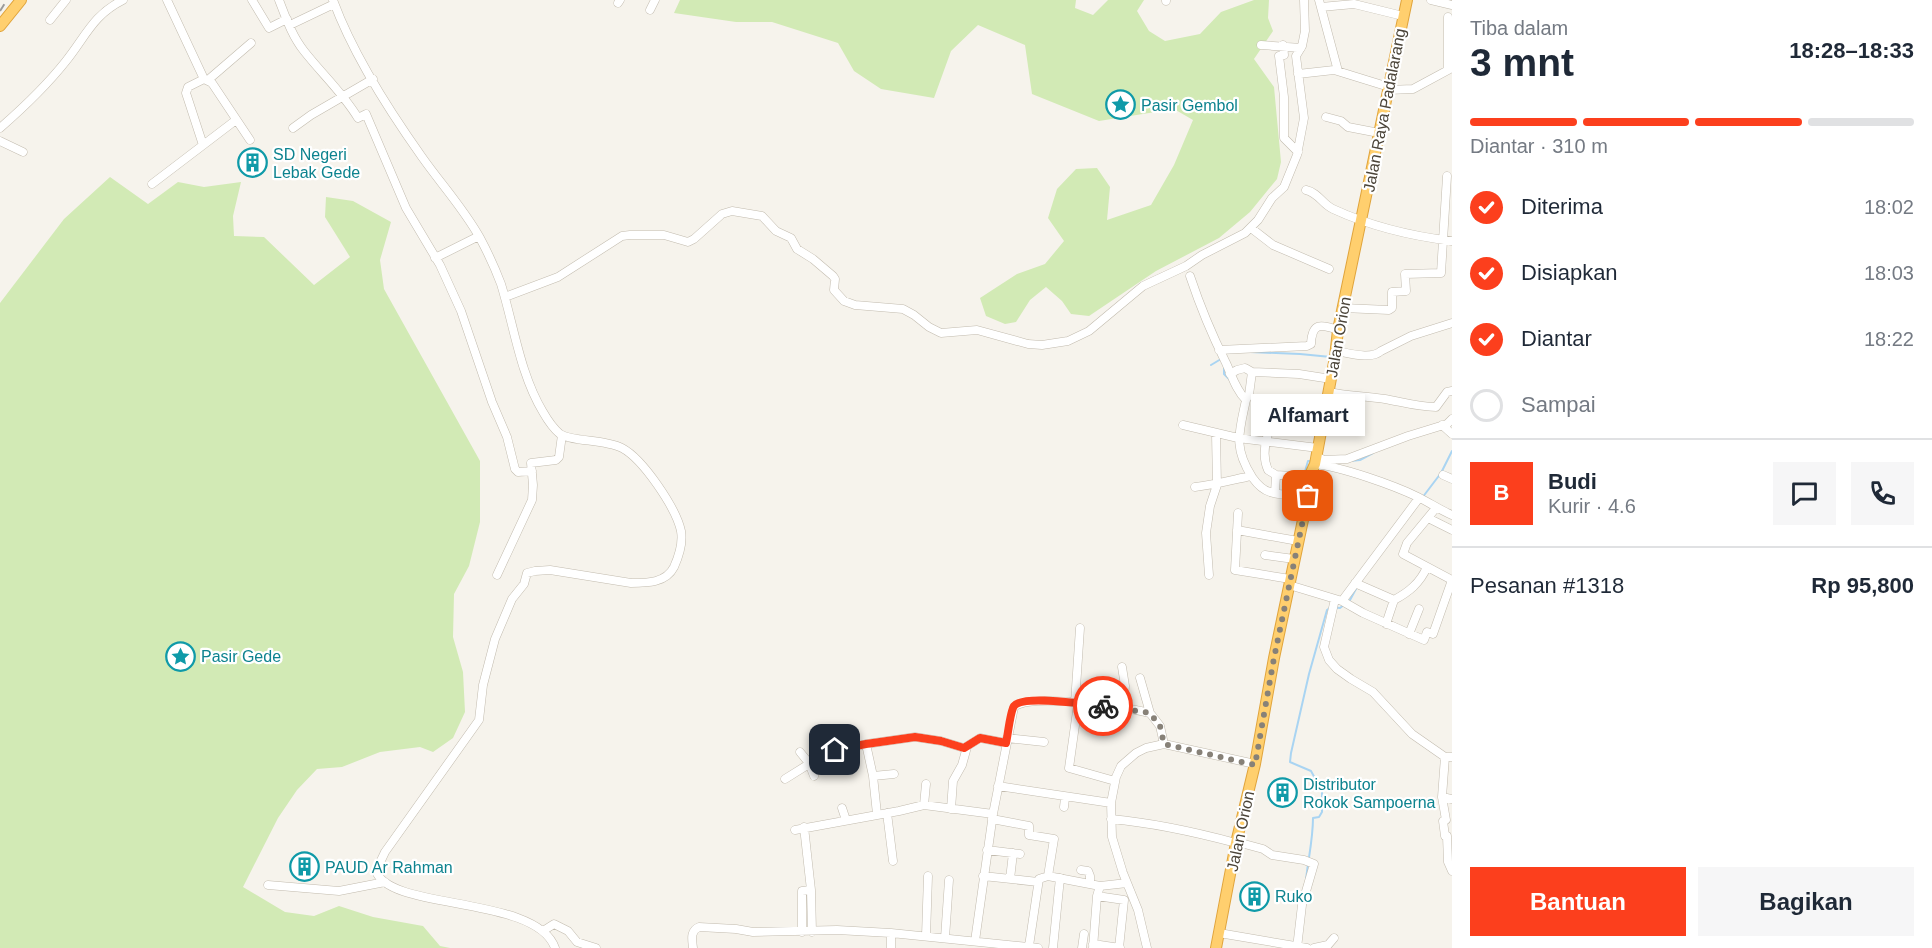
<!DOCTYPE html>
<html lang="id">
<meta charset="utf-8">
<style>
body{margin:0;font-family:Arial,sans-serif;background:#f6f6f7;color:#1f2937;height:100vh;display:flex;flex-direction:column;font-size:22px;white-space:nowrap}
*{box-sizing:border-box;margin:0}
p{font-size:20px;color:#747a83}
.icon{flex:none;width:33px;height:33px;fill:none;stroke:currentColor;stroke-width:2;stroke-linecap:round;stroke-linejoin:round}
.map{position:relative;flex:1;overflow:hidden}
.drawer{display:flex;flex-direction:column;background:#fff;width:480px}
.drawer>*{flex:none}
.pin{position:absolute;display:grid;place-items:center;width:51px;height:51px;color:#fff;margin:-26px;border-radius:12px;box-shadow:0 3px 9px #0006}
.courier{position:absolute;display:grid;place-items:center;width:60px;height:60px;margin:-30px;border:4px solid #fc3f1d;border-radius:50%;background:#fff;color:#222;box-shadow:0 2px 8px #0007}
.bubble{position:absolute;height:42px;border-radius:0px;background:#fff;box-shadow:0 3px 9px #0003;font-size:20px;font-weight:600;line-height:42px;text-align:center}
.overview em{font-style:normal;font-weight:600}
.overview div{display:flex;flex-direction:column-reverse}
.overview{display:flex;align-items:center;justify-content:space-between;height:102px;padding:0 18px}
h1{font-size:39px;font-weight:600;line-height:45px}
.bar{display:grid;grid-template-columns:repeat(4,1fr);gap:9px 6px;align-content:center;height:72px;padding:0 18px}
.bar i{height:8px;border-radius:4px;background:#e0e1e3}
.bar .selected{background:#fc3f1d}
.bar p{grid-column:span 4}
.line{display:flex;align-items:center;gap:15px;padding:0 18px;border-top:2px solid #e0e1e3}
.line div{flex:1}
.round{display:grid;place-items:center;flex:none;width:63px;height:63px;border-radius:0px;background:#f6f6f7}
ol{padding:0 18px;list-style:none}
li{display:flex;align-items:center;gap:18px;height:66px}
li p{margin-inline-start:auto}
li .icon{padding:6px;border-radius:50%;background:#fc3f1d;color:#fff;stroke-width:4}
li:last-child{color:#747a83}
li i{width:33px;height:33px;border:3px solid #e0e1e3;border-radius:50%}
.primary-button{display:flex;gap:12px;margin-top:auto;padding:12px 18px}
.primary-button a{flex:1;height:69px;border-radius:0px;background:#fc3f1d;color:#fff;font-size:24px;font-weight:600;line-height:69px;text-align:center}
.primary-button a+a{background:#f6f6f7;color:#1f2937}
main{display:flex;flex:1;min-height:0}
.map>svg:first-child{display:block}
.green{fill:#d2eab5}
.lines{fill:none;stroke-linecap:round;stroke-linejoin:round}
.stream{stroke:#a9d4f2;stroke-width:2}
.minor-casing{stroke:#c2bbae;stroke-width:9}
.highway-casing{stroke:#e0a43c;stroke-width:12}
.minor{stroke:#fff;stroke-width:8}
.highway{stroke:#ffcf6e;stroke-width:10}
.rail{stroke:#9a9a9a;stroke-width:2;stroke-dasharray:8 8;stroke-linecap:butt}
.done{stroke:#878178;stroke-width:6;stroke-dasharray:0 10.8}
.route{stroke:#fc3f1d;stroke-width:8}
.labels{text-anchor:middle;stroke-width:4.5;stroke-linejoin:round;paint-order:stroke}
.culture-label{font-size:16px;fill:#0d838f;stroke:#fff;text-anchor:start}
.street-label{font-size:16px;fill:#4b4439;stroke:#fff}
</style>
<main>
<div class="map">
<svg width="1452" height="948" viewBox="0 0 1452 948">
<rect width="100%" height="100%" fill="#f6f3ec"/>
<path class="green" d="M680 0H1076L1075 8 1093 15 1108 0H1144L1137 11 1149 31 1165 41 1200 34 1221 12 1254 0H1269L1268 18 1273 31 1254 59 1274 87 1281 162 1277 179 1250 212 1219 238 1156 271 1089 316 1071 314 1062 301 1046 287 1030 300 1016 322 1005 324 986 316 980 298 1017 274 1045 264 1064 241 1048 218 1057 189 1076 169 1097 168 1110 187 1107 220 1151 205 1174 165 1193 120 1174 109 1099 121 1032 94 1025 45 978 25 951 51 934 98 881 89 854 71 838 43 772 22H736L674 13Z
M110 177 148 204 178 182 204 187 241 182 233 216 234 236 264 237 314 285 350 257 325 217 326 197 353 201 391 222 380 260 384 289 480 461V522L469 566 454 594 453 637 463 672 465 712 453 738 433 752 420 747 380 752 342 767 317 769 297 790 278 818 243 887 285 912 314 916 339 906 373 917 423 926 440 946 450 948H0V303L64 219Z"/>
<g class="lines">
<path class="stream" d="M1250 352 1300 354 1331 357
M1211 365 1221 359
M1224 367V374L1230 380
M1350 461 1360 460 1373 453
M1304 475 1308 461H1312
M1297 493 1302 479
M1422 498 1441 473 1452 451
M1306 880C1308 860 1313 839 1313 818L1319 817 1322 812V791L1311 771 1290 762 1291 753 1309 674 1327 610 1331 607 1340 608 1350 600 1357 587"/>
<defs>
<path id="minor" d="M167 0 204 79
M252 0 269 28 287 19
M279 0C286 18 292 36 304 51 322 74 343 93 358 118L366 114 406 208 440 265 461 311 492 402 507 437 515 469 518 472 532 471
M333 0C352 52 390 112 422 157 441 184 464 209 480 238 488 253 495 268 501 284 514 326 520 374 543 412 547 419 554 429 560 434 573 442 604 439 622 448 643 459 676 508 681 531 683 543 679 556 674 567 666 583 647 583 631 583L550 570 535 571 527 573 524 584 512 599 495 639 483 685 479 720 385 852 376 871C389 911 537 895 555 948
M1319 0 1338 71
M1431 0 1452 5
M1166 1V0
M618 3 620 0
M1321 7 1354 4 1403 16
M650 10 655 0
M1448 17V69
M50 20 66 0
M290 25 334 4
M1261 45 1301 48
M1283 45 1284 55 1279 56 1284 97V138L1298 152
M1298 74 1334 70 1389 87
M208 80 251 43
M1388 90 1413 89 1452 68
M1326 117 1341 121 1348 127 1379 133
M0 128C23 108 47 85 66 61 86 36 93 15 123 0
M293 128 311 115 373 79
M0 141 23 152
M203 145 186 93 188 87 204 79 212 83 250 140
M152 184 236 120
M1306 190C1319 193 1322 204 1333 209 1370 226 1411 236 1452 241
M1251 228 1273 245 1329 269
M435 258 479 236
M1190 276C1200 306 1212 335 1226 363 1232 376 1236 390 1246 400
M505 297 558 277 622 236 630 235H664L688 242 694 239 722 214 732 211 762 216 776 231 791 238 797 249 813 259 833 276 835 279 834 290 844 301 855 305 903 309 914 315 929 327 941 333 977 330 1028 344 1042 345 1068 341 1089 331 1143 286 1186 266 1202 255 1245 233 1258 220 1272 198 1284 187 1297 155 1304 118 1296 56 1302 46 1305 31 1304 0
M1343 308 1389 310 1392 308V292L1406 291 1405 274 1441 273 1447 176
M1219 350 1307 346 1311 344C1312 322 1321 324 1338 330
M1336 351C1349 353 1371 360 1381 351L1411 336 1452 323
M1252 372 1249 395 1246 400C1239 433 1233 447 1252 477 1257 484 1262 490 1270 492 1281 496 1296 495 1308 496
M1230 374 1237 370 1245 368 1252 372 1299 374 1331 379
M1328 392C1347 396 1366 396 1385 399 1402 402 1418 407 1436 407L1447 392 1452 391
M1183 425 1238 438 1318 448
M1442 425 1452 434
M1316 456 1324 460 1347 459 1408 436 1447 424 1452 419
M1315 464C1342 467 1393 485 1418 497 1430 503 1440 510 1452 515
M1443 475 1452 479
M1309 477 1276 475 1268 470C1260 452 1268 430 1278 413L1282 412 1323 420
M1195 487C1214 485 1232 480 1251 476
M1275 493 1276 475
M1436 508 1407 543 1403 554 1452 580
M1238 513 1235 570 1290 579
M1428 518 1452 530
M1237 530 1298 541
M1265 555 1294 559
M497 575 532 500 533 485 531 463 556 460 559 457 562 435
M1209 575 1206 533 1210 506 1217 485 1216 434
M1355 583 1394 600
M1289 585 1342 601 1363 613 1424 640 1427 632 1433 634 1452 580
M1335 599 1324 647 1329 660 1337 669 1351 679 1373 692 1412 734 1445 757H1452
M1342 601 1419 498
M1386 624 1394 600C1409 592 1420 583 1427 567
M1409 634 1419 609
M1122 667 1125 686 1123 708
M1140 678 1150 713
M1075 703 1080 628
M1078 704 1069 768 1115 781
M1111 730 1115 708
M1007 738 1044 742
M866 744 873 776 877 814
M800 752 809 763 814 776
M1445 757 1442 797 1446 820 1443 821 1445 836H1447L1448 862 1452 871
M873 776 894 774
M785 779 825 754 866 744 915 737 941 741 964 748 980 738 1006 743
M998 786 1111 803
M1442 797 1452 799
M924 805 926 784
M1064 807 1065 798
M842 808 846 820
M951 809 953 781 962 765 967 747
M887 813 893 861
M992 819 1029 826V835L1054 839 1048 876
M1111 819C1154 823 1195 832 1236 843
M795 830 899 811 924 805 993 814
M1237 842 1263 849 1272 855 1304 860 1314 864 1302 905 1297 948
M987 850 1020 854
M1081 870 1088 871 1090 876V883
M983 876 1038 882
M1010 879 1013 853
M268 885 339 891 385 882
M811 890 812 932
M1097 896 1124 900 1119 948
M543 931 554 924 568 931 577 942 596 948
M802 932V891L811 890 804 827
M1219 933 1307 948
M926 936 928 876
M945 938 949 880
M975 941 993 814 1014 707C1033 693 1125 707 1150 713L1160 726 1164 744
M1093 944 1120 948
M1029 946 1039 879 1048 876 1100 886
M693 948C692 939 690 931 699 927L736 929 753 932 837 930 891 933 1038 948
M891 948V933
M1053 948 1060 878
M1082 948 1084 934
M1093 948 1097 896 1100 886 1127 883
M1147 948 1138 910 1123 873 1112 837 1111 803 1116 777 1121 766 1136 753 1146 748 1164 744 1255 764
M1314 948 1328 945 1334 938"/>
<path id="highway" d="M0 26 21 0
M1216 948 1236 843 1255 764 1274 658 1308 496 1309 477 1315 464 1318 448 1335 357 1338 330 1407 0"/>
</defs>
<use href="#minor" class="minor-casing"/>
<use href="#highway" class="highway-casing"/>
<use href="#minor" class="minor"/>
<use href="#highway" class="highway"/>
<path class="rail" d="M0 11 7 0"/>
</g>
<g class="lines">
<path class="done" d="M1103 706 1150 713 1160 726 1164 744 1255 765 1274 658 1308 496"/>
<path class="route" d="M835 750 866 744 915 737 941 741 964 748 980 738 1006 743C1008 735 1010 712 1014 706 1024 694 1087 705 1103 706"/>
</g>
<defs>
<symbol id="sight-ring" viewBox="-11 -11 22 22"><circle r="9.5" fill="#fff" stroke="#0f9aa8" stroke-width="1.5"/><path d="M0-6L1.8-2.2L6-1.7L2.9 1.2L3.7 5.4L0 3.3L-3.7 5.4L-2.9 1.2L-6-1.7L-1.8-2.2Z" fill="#0f9aa8"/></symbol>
<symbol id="building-ring" viewBox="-11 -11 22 22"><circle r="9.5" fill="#fff" stroke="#0f9aa8" stroke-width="1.5"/><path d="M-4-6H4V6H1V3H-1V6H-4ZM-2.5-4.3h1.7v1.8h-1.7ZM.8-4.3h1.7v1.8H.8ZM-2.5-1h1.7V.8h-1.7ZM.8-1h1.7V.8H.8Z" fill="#0f9aa8"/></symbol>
</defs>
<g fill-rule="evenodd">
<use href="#sight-ring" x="1104" y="88" width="33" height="33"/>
<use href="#building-ring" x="236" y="146" width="33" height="33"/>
<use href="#sight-ring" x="164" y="640" width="33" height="33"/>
<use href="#building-ring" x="1266" y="776" width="33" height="33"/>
<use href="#building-ring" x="288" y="850" width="33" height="33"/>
<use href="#building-ring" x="1238" y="880" width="33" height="33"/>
</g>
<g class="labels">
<g class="culture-label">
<text x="1141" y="111">Pasir Gembol</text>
<text x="273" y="160">SD Negeri<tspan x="273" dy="18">Lebak Gede</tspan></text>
<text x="201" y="662">Pasir Gede</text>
<text x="1303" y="790">Distributor<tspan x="1303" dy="18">Rokok Sampoerna</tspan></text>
<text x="325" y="873">PAUD Ar Rahman</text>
<text x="1275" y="902">Ruko</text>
</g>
<g class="street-label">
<text transform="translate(1384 110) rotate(-79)" y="6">Jalan Raya Padalarang</text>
<text transform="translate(1338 337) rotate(-80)" y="6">Jalan Orion</text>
<text transform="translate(1240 831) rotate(-78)" y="6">Jalan Orion</text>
</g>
</g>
</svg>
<div class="pin" style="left:1308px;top:496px;background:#ea580c"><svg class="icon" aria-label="bag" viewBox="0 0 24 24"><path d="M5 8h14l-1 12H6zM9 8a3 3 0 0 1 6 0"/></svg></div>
<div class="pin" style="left:835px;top:750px;background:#1f2937"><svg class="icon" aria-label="home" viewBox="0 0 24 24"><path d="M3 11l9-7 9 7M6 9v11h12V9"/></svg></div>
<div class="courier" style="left:1103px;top:706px"><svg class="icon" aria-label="bike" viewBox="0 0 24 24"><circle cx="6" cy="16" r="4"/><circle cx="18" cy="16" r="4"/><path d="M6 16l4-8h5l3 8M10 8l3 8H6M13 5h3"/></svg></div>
<div class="bubble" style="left:1251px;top:394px;width:114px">Alfamart</div>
</div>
<section class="drawer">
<div class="overview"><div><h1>3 mnt</h1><p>Tiba dalam</p></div><em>18:28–18:33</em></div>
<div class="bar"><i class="selected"></i><i class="selected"></i><i class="selected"></i><i></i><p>Diantar · 310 m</p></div>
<ol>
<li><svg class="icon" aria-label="check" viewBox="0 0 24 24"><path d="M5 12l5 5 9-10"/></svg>Diterima<p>18:02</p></li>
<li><svg class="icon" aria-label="check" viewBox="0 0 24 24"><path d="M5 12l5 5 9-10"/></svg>Disiapkan<p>18:03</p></li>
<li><svg class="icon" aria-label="check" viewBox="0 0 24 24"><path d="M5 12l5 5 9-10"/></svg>Diantar<p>18:22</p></li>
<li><i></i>Sampai</li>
</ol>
<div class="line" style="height:108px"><b class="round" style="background:#fc3f1d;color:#fff">B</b><div><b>Budi</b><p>Kurir · 4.6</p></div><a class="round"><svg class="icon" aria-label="chat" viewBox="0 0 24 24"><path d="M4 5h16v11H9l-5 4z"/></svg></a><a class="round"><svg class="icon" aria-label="phone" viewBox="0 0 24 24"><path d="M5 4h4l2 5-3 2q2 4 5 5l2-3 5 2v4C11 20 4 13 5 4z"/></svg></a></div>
<div class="line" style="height:78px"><div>Pesanan #1318</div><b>Rp 95,800</b></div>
<div class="primary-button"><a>Bantuan</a><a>Bagikan</a></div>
</section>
</main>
